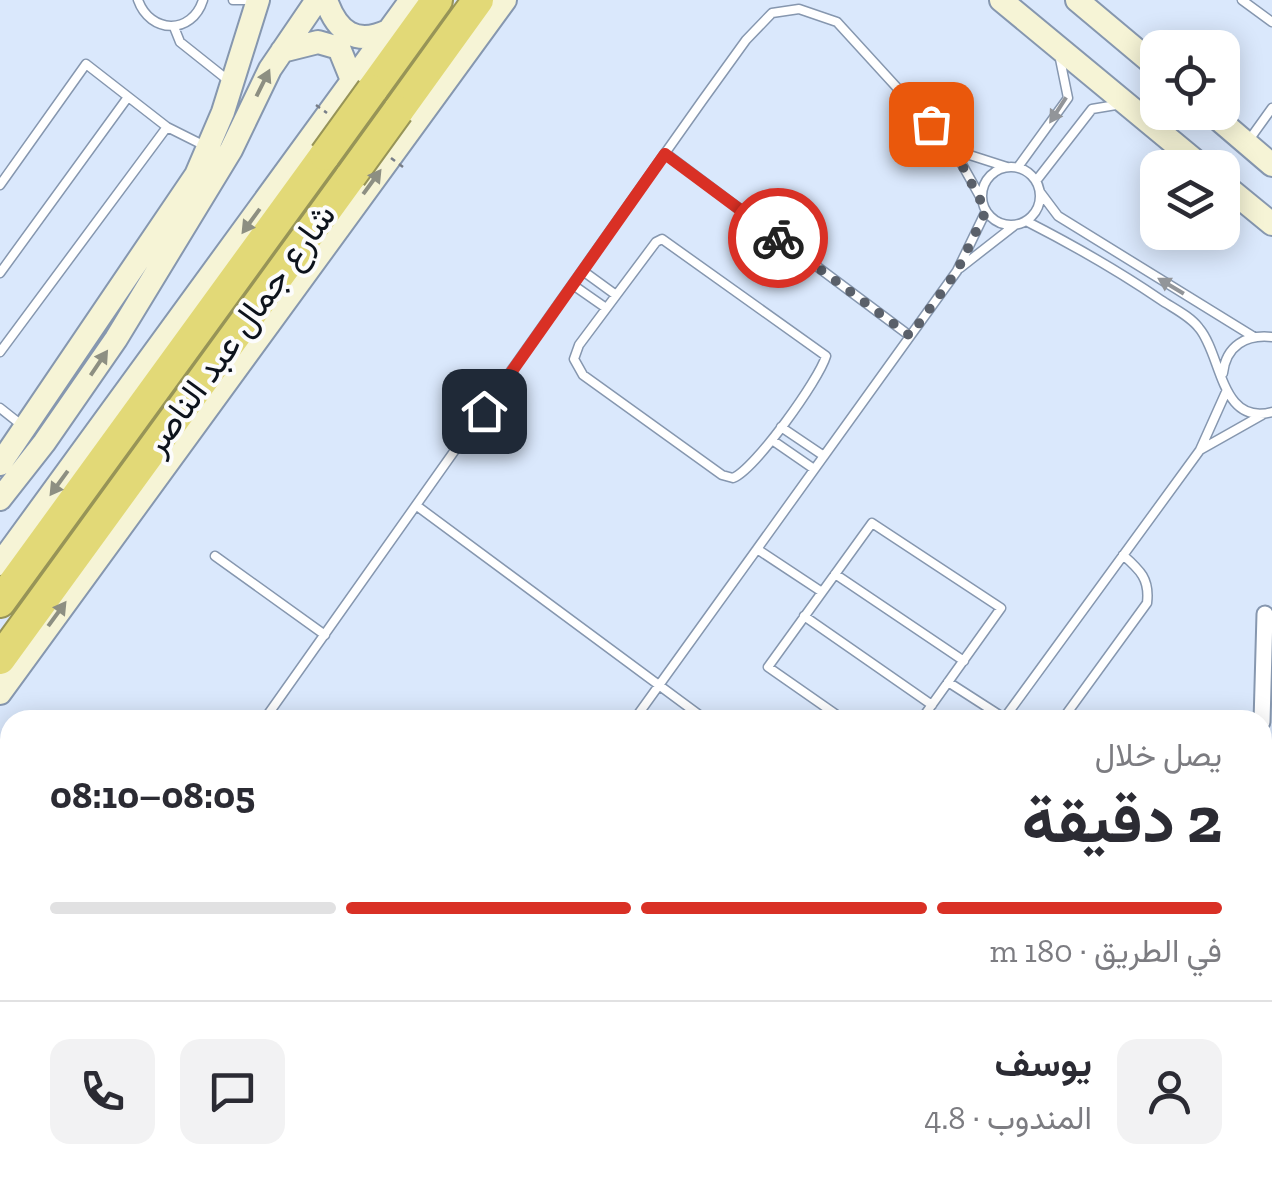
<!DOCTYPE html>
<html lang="ar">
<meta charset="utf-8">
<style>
body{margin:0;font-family:"Zilla Slab",Vazirmatn,serif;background:#f2f2f3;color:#2b2b33;direction:rtl;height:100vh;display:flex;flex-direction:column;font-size:38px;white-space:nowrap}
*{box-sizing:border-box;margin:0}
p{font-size:32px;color:#7c7c81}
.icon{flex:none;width:55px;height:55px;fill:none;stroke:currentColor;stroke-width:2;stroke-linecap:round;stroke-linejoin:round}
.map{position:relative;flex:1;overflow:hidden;direction:ltr}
.side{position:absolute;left:0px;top:710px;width:1272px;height:490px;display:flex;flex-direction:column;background:#fff;border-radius:30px 30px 0 0;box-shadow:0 5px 25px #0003;direction:rtl}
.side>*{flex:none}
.controls{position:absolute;left:1140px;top:30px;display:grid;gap:20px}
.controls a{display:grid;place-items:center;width:100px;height:100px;border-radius:20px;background:#fff;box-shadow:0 5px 25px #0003;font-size:50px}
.pin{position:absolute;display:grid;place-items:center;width:85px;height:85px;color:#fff;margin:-42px;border-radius:20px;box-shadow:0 5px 15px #0006}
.courier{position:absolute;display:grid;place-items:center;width:100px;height:100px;margin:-50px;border:8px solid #d93025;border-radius:50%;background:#fff;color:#222;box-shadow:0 2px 12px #0007}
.head em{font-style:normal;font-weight:700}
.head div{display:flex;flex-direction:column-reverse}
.head{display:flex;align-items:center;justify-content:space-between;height:170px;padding:0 50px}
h1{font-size:65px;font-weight:700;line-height:75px}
.bar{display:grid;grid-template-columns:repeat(4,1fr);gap:15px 10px;align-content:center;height:120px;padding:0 50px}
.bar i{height:12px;border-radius:8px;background:#e1e1e2}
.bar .current{background:#d93025}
.bar p{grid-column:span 4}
.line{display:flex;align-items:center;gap:25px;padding:0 50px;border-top:2px solid #e1e1e2}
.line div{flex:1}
.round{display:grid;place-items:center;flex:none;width:105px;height:105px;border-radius:20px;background:#f2f2f3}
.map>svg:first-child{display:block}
.built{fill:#dae8fc;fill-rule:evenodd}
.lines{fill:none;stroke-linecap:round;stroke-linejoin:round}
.lane-casing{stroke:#8697af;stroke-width:11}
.street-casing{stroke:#8697af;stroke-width:19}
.secondary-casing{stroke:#8697af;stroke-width:26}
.highway-casing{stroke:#979457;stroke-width:34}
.lane{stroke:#fff;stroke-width:8}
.street{stroke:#fff;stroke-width:15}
.secondary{stroke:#f6f4d6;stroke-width:22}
.highway{stroke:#e2d977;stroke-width:30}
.highway-bridge-casing{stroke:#979457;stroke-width:34;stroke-linecap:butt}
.path-bridge{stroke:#787e88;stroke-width:2.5;stroke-dasharray:5 5;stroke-linecap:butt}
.highway-bridge{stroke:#e2d977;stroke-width:30}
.oneway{fill:#8d8f82}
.oneway2{fill:#929599}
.done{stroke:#5a606a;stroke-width:10;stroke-dasharray:0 18}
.route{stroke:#d93025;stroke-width:12}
.labels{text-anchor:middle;stroke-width:8;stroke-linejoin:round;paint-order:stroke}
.street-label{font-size:35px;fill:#0d131c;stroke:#fcfcfc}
</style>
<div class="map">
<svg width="1272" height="1200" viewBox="0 0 1272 1200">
<rect width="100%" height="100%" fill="#e8effa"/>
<path class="built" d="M0 0H1272V1200H0ZM1158 48H1222V112H1158ZM1158 168H1222V232H1158ZM10 720H1262V1190H10Z"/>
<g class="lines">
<defs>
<path id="lane" d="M138 0C150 34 192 35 203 0
M233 0H250
M1242 0 1272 22
M174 27 180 42 229 81
M1249 140 1272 108
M954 150 1007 167
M665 153 910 336
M982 196a29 29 0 1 1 58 0a29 29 0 1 1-58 0Z
M1018 167 1068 98 1060 59
M1036 181 1092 109 1116 105
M0 185 86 64 167 127 203 145
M1040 192 1058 216 1254 337
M1026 221C1073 245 1117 270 1161 300 1173 308 1190 316 1199 328 1222 355 1220 426 1272 412
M662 239 826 356C819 380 755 469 733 478L722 475 583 375 574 359 579 345 656 242Z
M960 268 1015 225
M583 271 616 295
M0 273 128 97
M573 285 606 308
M0 352 167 127
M1223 373C1226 346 1246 334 1272 337
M0 408 24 427
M781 427 824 456
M772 440 814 469
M1200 450 1262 415
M417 506 706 720
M757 549 822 592
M215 556 325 635
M835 574 964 661
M804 616 932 705
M948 682 1004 718
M264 720 702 101 746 40 772 13 799 9 837 22 954 150 982 200
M634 720 957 271 986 211
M844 720 768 667 872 523 1001 608 921 720
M1003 720 1200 450 1226 392
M1062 720 1147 603C1150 579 1140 570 1123 555
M0 1089 10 1075
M1262 1118 1272 1125
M79 1190 93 1200
M672 1190 686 1200
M149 1200 157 1190
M216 1200 224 1190
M282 1200 289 1190
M654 1200 661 1190"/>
<path id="street" d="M1262 722 1265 614"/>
<path id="secondary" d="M326 0C337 32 356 46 388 31
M1001 0 1204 168
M1077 0 1158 68
M282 51 318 42 339 48 352 80
M1210 112 1272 165
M1222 183 1272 224
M0 464 196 175 223 112 258 0
M0 499 44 443 116 339 231 150 270 69 317 0
M0 564 411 0
M0 693 505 0"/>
<path id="highway" d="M372 90 437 0
M398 111 478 0
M0 602 325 155
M0 659 351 176"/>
</defs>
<use href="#lane" class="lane-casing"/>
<use href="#street" class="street-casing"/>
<use href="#secondary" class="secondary-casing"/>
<use href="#highway" class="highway-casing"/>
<use href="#lane" class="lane"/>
<use href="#street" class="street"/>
<use href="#secondary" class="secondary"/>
<use href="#highway" class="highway"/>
<defs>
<path id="highway-bridge" d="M325 155 372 90
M351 176 398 111"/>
</defs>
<use href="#highway-bridge" class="highway-bridge-casing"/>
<path class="path-bridge" d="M316 105 327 113
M391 158 403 167"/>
<use href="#highway-bridge" class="highway-bridge"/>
</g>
<defs><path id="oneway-solid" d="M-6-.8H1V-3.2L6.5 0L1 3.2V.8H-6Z" transform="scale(2.5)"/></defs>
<g class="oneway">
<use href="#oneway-solid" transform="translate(263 83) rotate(-64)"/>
<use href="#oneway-solid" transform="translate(372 182) rotate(-54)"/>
<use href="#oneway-solid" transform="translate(251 221) rotate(126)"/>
<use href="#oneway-solid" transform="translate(99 363) rotate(-56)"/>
<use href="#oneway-solid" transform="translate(59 483) rotate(126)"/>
<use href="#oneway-solid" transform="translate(57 614) rotate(-54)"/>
</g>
<g class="oneway2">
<use href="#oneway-solid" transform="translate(1058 110) rotate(123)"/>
<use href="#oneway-solid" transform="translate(1171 286) rotate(-149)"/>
</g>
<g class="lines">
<path class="done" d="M778 238 910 336 957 271 986 211 954 150 931 124"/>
<path class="route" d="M484 411 665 154 778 238"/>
</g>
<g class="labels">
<g class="street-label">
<text transform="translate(239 329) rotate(-54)" y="12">شارع جمال عبد الناصر</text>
</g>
</g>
</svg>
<div class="controls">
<a><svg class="icon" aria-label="locate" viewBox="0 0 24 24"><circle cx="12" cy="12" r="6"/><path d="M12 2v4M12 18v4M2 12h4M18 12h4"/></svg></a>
<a><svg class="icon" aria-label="layers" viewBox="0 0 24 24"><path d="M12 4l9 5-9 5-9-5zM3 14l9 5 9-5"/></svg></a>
</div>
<div class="pin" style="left:931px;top:124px;background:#ea580c"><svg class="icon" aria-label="bag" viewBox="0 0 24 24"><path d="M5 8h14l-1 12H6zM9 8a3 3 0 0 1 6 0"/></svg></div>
<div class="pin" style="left:484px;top:411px;background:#1f2937"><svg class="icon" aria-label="home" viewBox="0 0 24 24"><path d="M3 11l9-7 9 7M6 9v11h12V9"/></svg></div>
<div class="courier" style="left:778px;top:238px"><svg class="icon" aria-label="bike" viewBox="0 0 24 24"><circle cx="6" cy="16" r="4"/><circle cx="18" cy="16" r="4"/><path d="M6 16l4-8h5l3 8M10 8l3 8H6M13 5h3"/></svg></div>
<section class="side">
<div class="head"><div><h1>2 دقيقة</h1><p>يصل خلال</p></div><em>08:05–08:10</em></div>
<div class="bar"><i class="current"></i><i class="current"></i><i class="current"></i><i></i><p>في الطريق · 180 m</p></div>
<div class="line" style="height:180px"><a class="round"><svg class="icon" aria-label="person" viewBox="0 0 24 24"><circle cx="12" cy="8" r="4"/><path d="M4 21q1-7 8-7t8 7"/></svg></a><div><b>يوسف</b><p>المندوب · 4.8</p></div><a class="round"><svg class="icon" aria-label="chat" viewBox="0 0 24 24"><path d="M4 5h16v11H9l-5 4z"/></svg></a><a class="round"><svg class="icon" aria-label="phone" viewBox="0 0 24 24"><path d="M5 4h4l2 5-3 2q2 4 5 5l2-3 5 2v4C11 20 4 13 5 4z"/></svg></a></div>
</section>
</div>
